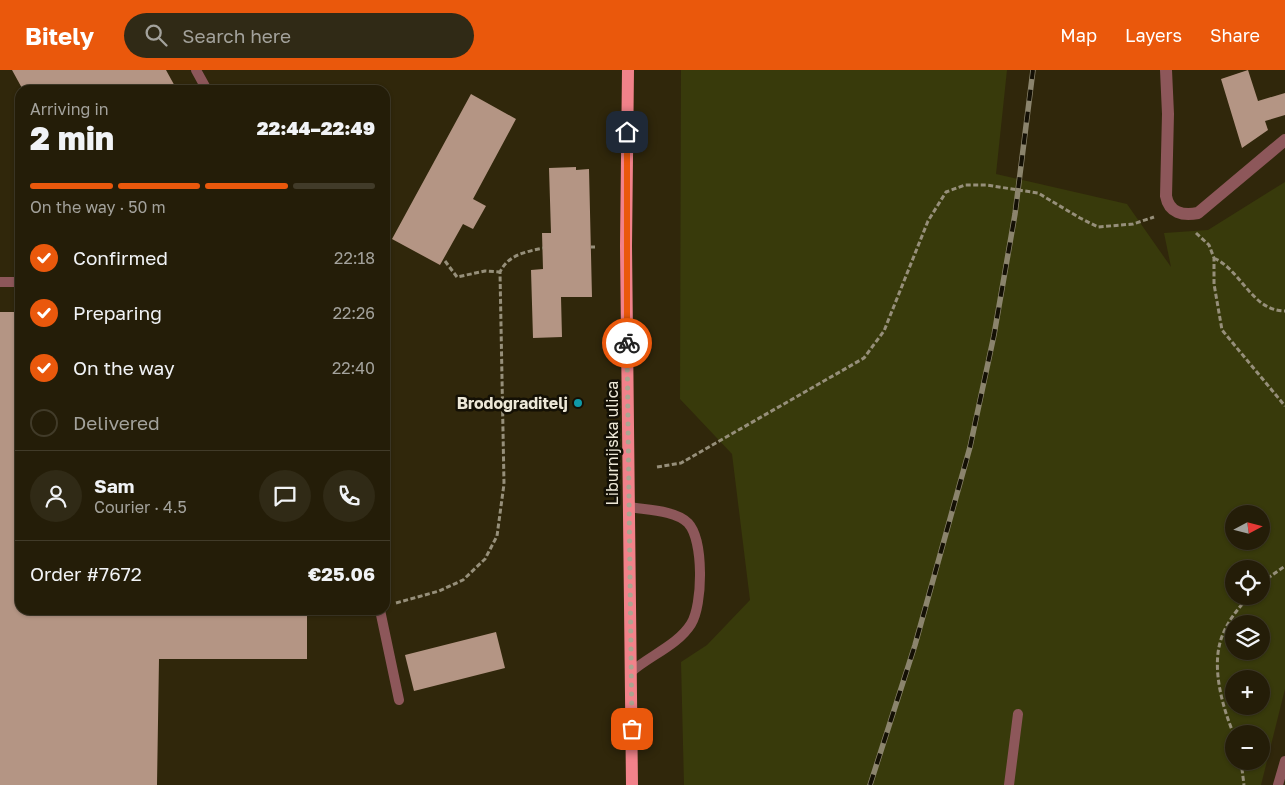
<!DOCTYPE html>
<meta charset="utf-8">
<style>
body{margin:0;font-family:"Golos Text",sans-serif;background:#302a16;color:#f1f3f6;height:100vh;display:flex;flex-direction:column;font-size:19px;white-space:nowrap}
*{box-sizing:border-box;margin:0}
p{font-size:16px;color:#a3a29c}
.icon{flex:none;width:28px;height:28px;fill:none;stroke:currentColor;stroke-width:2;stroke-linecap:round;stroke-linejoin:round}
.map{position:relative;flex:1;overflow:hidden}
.sheet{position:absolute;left:15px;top:15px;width:375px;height:530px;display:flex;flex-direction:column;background:#241d08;border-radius:15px;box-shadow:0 1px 4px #0004,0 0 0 1px #413b29}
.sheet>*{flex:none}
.needle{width:32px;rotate:83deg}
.buttons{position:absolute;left:1225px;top:435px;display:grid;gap:10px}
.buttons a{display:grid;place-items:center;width:45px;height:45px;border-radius:50%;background:#241d08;box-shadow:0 1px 4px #0004,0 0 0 1px #413b29;font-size:25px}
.pin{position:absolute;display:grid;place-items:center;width:42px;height:42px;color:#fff;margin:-21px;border-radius:10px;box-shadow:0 2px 8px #0006}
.courier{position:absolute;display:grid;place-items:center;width:50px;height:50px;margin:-25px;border:4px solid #ea580c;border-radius:50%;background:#fff;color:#222;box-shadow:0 1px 6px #0007}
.head em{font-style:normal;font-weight:800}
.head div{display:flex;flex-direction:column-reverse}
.head{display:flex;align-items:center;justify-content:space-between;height:85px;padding:0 15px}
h1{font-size:32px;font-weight:800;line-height:38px}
.bar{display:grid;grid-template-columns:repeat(4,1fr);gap:8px 5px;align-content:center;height:60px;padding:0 15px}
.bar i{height:6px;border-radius:4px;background:#413b29}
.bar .selected{background:#ea580c}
.bar p{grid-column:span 4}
.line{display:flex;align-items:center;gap:12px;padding:0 15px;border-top:1px solid #413b29}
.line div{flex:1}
.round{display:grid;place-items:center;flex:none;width:52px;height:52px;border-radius:26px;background:#302a16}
ol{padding:0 15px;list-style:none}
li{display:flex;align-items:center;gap:15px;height:55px}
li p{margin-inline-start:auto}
li .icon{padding:5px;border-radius:50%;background:#ea580c;color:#fff;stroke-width:4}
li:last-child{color:#a3a29c}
li i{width:28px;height:28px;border:2px solid #413b29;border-radius:50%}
header{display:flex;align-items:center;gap:30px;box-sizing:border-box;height:70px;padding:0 25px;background:#ea580c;color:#fff}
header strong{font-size:24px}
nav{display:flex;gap:28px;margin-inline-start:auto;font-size:18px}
.search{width:350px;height:45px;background:#302a16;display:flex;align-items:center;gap:12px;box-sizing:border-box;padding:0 18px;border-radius:28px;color:#a3a29c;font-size:19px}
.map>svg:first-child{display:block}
.green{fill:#383a0b;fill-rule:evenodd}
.building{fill:#b49584}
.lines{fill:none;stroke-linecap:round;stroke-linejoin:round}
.path{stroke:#968f7a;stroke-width:3;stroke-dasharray:5 2.5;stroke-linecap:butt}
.lane{stroke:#8d575a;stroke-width:10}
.street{stroke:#8d575a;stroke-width:12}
.primary{stroke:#f1828a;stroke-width:12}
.rail-casing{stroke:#8b846d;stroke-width:5.5}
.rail{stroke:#141005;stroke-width:4;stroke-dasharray:11;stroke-linecap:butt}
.done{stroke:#aba490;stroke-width:5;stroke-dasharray:0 9}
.route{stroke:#ea580c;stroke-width:6}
.culture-dot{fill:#0f9aa8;stroke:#141005;stroke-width:2}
.labels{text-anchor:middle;stroke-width:5;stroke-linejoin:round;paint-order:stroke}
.poi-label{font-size:16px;font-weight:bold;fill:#ede8d8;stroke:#141005;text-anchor:end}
.street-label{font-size:16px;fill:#ede8d8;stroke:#141005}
</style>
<header>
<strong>Bitely</strong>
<div class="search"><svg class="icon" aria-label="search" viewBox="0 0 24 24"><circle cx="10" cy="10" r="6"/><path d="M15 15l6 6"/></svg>Search here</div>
<nav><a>Map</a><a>Layers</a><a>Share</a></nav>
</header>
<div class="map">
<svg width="1285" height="715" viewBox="0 0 1285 715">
<rect width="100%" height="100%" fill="#30270b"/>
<path class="green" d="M681 0H1007L996 104 1127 134 1171 197 1164 163 1208 160 1285 112V619L1261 715H684L681 592 707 575 750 530 732 384 680 329ZM1234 444H1261V471H1234ZM1234 499H1261V526H1234ZM1234 554H1261V581H1234ZM1234 609H1261V636H1234ZM1234 664H1261V691H1234Z"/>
<path class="building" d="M12 0H166L177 20H23Z
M1248 0 1258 31 1285 23V45L1265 51 1268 60 1242 78 1221 9Z
M471 24 516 49 473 129 486 136 473 159 463 154 440 195 392 169Z
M576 97V100L589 99 592 227H561L562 267 533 268 531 200 543 199 542 163H551L549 98Z
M0 242H20V540H307V589H159L157 715H0Z
M496 562 505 598 414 621 405 585Z"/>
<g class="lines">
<path class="path" d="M1196 163 1209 175 1214 188V214L1222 260 1285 336
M591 177H595
M1214 188C1242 201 1252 241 1285 241
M445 191 457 207 485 201 500 202
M657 397 681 393 864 288 884 261 928 151 946 122 965 115H986L1038 123 1080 148 1098 157 1133 154 1154 147
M1261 513 1285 496
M396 533 439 521 463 510 485 489 497 466 504 414 500 202C508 185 525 182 543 178
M1234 665C1222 636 1210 594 1223 564 1229 549 1239 538 1249 526
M1241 691 1244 715"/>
<path class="lane" d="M196 0 207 20
M0 212H20
M629 437C646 440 675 440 688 453 704 470 703 535 691 554 678 575 649 586 631 602
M380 540 399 630
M1009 715 1018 644
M1278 715 1285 691"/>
<path class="street" d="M1166 0 1168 44 1166 126C1169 143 1183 146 1198 143L1285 70"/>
<path class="primary" d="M628 0 626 176 632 715"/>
<defs>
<path id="rail" d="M870 715 915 575 970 377 994 265 1015 144 1033 0"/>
</defs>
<use href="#rail" class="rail-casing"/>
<use href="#rail" class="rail"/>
</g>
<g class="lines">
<path class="done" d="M627 273 632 659"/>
<path class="route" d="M627 62V273"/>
</g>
<circle class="culture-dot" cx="578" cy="333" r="5"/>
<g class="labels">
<g class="poi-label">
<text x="568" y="339">Brodograditelj</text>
</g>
<g class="street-label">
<text transform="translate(612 373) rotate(-90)" y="6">Liburnijska ulica</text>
</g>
</g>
</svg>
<div class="buttons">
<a><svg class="needle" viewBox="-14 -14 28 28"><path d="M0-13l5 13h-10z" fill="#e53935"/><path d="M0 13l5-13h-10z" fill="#a3a29c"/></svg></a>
<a><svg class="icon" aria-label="locate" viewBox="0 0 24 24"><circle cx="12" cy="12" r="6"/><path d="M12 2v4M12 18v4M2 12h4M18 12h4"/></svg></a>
<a><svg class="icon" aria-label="layers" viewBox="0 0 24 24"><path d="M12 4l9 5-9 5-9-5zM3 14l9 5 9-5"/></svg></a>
<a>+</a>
<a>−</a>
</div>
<div class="pin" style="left:632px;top:659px;background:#ea580c"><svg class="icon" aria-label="bag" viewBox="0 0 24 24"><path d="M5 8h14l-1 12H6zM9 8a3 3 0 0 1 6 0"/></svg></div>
<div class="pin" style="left:627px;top:62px;background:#1f2937"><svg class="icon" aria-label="home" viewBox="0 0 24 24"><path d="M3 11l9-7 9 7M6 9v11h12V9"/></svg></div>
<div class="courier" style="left:627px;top:273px"><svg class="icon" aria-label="bike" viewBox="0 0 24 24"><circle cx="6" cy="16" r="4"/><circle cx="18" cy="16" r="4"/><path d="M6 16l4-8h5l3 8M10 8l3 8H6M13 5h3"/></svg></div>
<section class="sheet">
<div class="head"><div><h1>2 min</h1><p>Arriving in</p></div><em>22:44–22:49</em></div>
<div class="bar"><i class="selected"></i><i class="selected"></i><i class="selected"></i><i></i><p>On the way · 50 m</p></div>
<ol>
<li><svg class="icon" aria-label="check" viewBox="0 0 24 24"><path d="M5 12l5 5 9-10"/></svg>Confirmed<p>22:18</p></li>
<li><svg class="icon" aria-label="check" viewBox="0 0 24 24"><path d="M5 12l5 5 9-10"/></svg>Preparing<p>22:26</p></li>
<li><svg class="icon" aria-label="check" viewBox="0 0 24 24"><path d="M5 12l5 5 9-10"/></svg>On the way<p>22:40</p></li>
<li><i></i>Delivered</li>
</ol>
<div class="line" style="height:90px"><a class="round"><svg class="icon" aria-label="person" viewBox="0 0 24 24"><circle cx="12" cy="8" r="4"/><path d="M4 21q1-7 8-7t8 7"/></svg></a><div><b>Sam</b><p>Courier · 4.5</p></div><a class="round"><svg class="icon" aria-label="chat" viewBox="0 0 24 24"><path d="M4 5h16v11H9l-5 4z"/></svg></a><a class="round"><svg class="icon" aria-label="phone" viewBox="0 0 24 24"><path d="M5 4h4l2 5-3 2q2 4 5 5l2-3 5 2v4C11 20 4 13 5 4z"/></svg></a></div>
<div class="line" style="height:65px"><div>Order #7672</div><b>€25.06</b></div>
</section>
</div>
